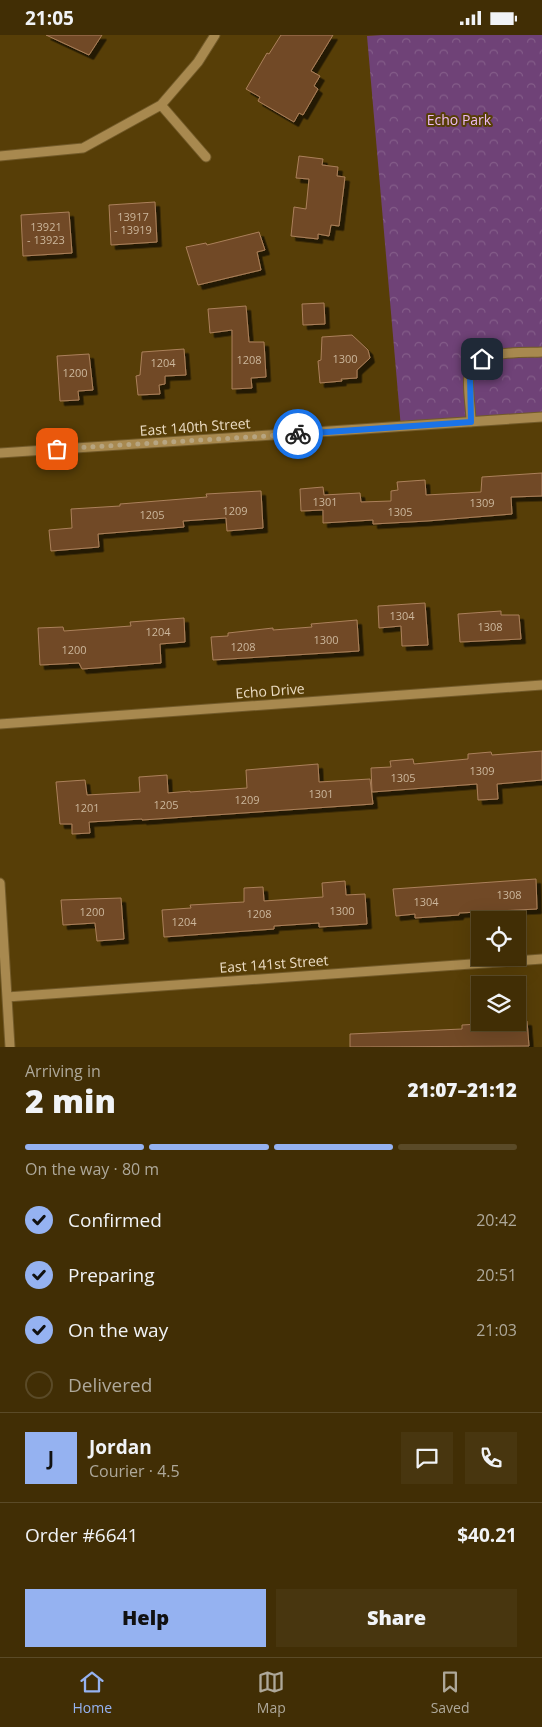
<!DOCTYPE html>
<meta charset="utf-8">
<style>
body{margin:0;font-family:"Open Sans",sans-serif;background:#48360f;color:#f1f3f6;height:100vh;display:flex;flex-direction:column;font-size:19px;white-space:nowrap}
*{box-sizing:border-box;margin:0}
p{font-size:16px;color:#aea89a}
.icon{flex:none;width:28px;height:28px;fill:none;stroke:currentColor;stroke-width:2;stroke-linecap:round;stroke-linejoin:round}
.map{position:relative;height:1012px;overflow:hidden}
.panel{display:flex;flex-direction:column;background:#412e05;flex:1}
.panel>*{flex:none}
.tools{position:absolute;left:471px;top:876px;display:grid;gap:10px}
.tools a{display:grid;place-items:center;width:55px;height:55px;border-radius:0px;background:#412e05;box-shadow:0 5px 20px #0002,0 0 0 1px #5a4a27;font-size:25px}
.pin{position:absolute;display:grid;place-items:center;width:42px;height:42px;color:#fff;margin:-21px;border-radius:10px;box-shadow:0 2px 8px #0006}
.courier{position:absolute;display:grid;place-items:center;width:50px;height:50px;margin:-25px;border:4px solid #1a73e8;border-radius:50%;background:#fff;color:#222;box-shadow:0 1px 6px #0007}
.overview em{font-style:normal;font-weight:800}
.overview div{display:flex;flex-direction:column-reverse}
.overview{display:flex;align-items:center;justify-content:space-between;height:85px;padding:0 25px}
h1{font-size:32px;font-weight:800;line-height:38px}
.bar{display:grid;grid-template-columns:repeat(4,1fr);gap:8px 5px;align-content:center;height:60px;padding:0 25px}
.bar i{height:6px;border-radius:4px;background:#5a4a27}
.bar .active{background:#95b2f1}
.bar p{grid-column:span 4}
.line{display:flex;align-items:center;gap:12px;padding:0 25px;border-top:1px solid #5a4a27}
.line div{flex:1}
.round{display:grid;place-items:center;flex:none;width:52px;height:52px;border-radius:0px;background:#48360f}
ol{padding:0 25px;list-style:none}
li{display:flex;align-items:center;gap:15px;height:55px}
li p{margin-inline-start:auto}
li .icon{padding:5px;border-radius:50%;background:#95b2f1;color:#111;stroke-width:4}
li:last-child{color:#aea89a}
li i{width:28px;height:28px;border:2px solid #5a4a27;border-radius:50%}
.action{display:flex;gap:10px;margin-top:auto;padding:10px 25px}
.action a{flex:1;height:58px;border-radius:0px;background:#95b2f1;color:#111;font-size:20px;font-weight:800;line-height:58px;text-align:center}
.action a+a{background:#48360f;color:#f1f3f6}
.status{display:flex;justify-content:space-between;align-items:center;height:35px;padding:0 25px;background:#412e05;direction:ltr}
.status svg{height:14px;fill:currentColor}
.menu{display:flex;justify-content:space-around;align-items:center;height:70px;border-top:1px solid #5a4a27;background:#412e05;font-size:14px;color:#aea89a}
.menu a{display:grid;justify-items:center;gap:2px}
.menu .active{color:#95b2f1}
.map>svg:first-child{display:block}
.forest{fill:url(#forest-crowns)}
.building{fill:#714925;stroke:#ab805b;filter:url(#shadow)}
.lines{fill:none;stroke-linecap:round;stroke-linejoin:round}
.minor-casing{stroke:#725a29;stroke-width:11}
.minor{stroke:#a8894f;stroke-width:9}
.done{stroke:#b7a581;stroke-width:5;stroke-dasharray:0 9}
.route{stroke:#1a73e8;stroke-width:6}
.labels{text-anchor:middle;stroke-width:4;stroke-linejoin:round;paint-order:stroke}
.number-label{font-size:11px;fill:#ccb79c}
.park-label{font-size:14px;fill:#edbbf6;stroke:#573e07}
.street-label{font-size:14px;fill:#ebdcc3;stroke:#573e07}
</style>
<div class="status"><b>21:05</b><svg viewBox="0 0 49 12"><path d="M0 12V9h3v3zM5 12V6h3v6zM10 12V3h3v9zM15 12V0h3v12zM26 1h20v11H26zM47 4h2v5h-2z"/></svg></div>
<div class="map">
<svg width="542" height="1012" viewBox="0 0 542 1012">
<defs>
<pattern id="forest-crowns" width="20" height="18" patternUnits="userSpaceOnUse" patternTransform="scale(1.25)"><rect width="20" height="18" fill="#6f4277"/><path d="M2 6a3 3 0 1 1 6 0M12 15a3 3 0 1 1 6 0" fill="none" stroke="#845d89"/></pattern>
<filter id="shadow"><feDropShadow dx="4.5" dy="4.5" stdDeviation="0" flood-color="#0009"/></filter>
</defs>
<rect width="100%" height="100%" fill="#573e07"/>
<path class="forest" d="M382 0H542V382L401 393 367 1Z"/>
<path class="building" d="M46 0H102L89 20Z
M281 0H333L311 36 320 41 314 51 318 54 303 80 299 78 294 87 258 66 260 62 246 54 267 18 269 19Z
M299 121 323 124 322 130 338 132 337 141 345 142 339 191 331 190 329 201 318 199V204L291 201 294 172 306 174 309 144 296 143Z
M155 167 157 207 111 210 109 170Z
M69 177 72 218 23 221 21 180Z
M259 197 265 215 257 217 261 235 198 250 186 212 206 208 207 210Z
M324 268 325 289 303 290 302 269Z
M246 271 249 307H264L266 342 251 343 252 353 232 354V295L210 298 208 274Z
M352 300 368 315 370 323 357 335V343L341 344 342 346 320 348 318 326 321 325 322 302Z
M184 314 186 340 165 341V349L159 350 160 359 138 360 136 341 140 340 142 317Z
M89 319 93 355 78 356 79 365 60 366 57 321Z
M542 438V461L511 462 512 479 427 486 373 489V485L323 488V475L301 476 300 454 323 452 324 460 360 458 361 467 391 466V456L398 455 397 447 425 445 426 460 481 457 482 442Z
M261 456 263 493 227 496 226 483 183 486 184 492 98 499 99 512 51 516 49 495 72 493 71 474 120 471V469L207 462 206 459Z
M425 568 428 610 402 611 401 591 379 593 378 571Z
M501 576V580H519L521 604 460 607 458 579Z
M184 583 185 607 160 609 161 628 82 634 79 628 40 630 38 593 63 592 64 596 131 591 130 587Z
M357 585 359 616 213 625 211 602 228 601V598L273 593V595L312 592 311 589Z
M542 716V745L497 749 498 764 478 765 477 749 372 757 371 733 391 732 390 726 413 724 414 729 468 724V719L491 717 492 720Z
M318 729 319 747 370 744 373 769 142 785V784L89 787 90 798 72 799V789H60L56 747 85 745 87 760 140 757 139 742 167 740 168 758 190 756V757L247 753 246 735Z
M536 844 537 874 459 878V880L415 883V879L396 881 393 854Z
M345 846 346 860 365 859 367 889 319 892V888L274 891V894L164 902 162 875 191 873 190 870 244 867V853L263 852 264 866 323 862 322 848Z
M121 863 124 904 97 906 95 888 63 890 61 865Z
M527 986 529 1011 350 1012V999L462 994V990Z"/>
<g class="lines">
<defs>
<path id="minor" d="M161 70 206 122
M0 121 83 113 161 70 198 27 215 0
M471 387C471 373 467 354 469 340 474 314 522 318 542 317
M0 418 542 382
M0 689 542 650
M0 848 10 1012
M7 962 542 924"/>
</defs>
<use href="#minor" class="minor-casing"/>
<use href="#minor" class="minor"/>
</g>
<g class="lines">
<path class="done" d="M57 414 298 399"/>
<path class="route" d="M298 399 471 387 470 340 473 330 482 324"/>
</g>
<g class="labels">
<g class="number-label">
<text x="133" y="186">13917<tspan x="133" dy="13">- 13919</tspan></text>
<text x="46" y="196">13921<tspan x="46" dy="13">- 13923</tspan></text>
<text x="345" y="328">1300</text>
<text x="249" y="329">1208</text>
<text x="163" y="332">1204</text>
<text x="75" y="342">1200</text>
<text x="325" y="471">1301</text>
<text x="482" y="472">1309</text>
<text x="235" y="480">1209</text>
<text x="400" y="481">1305</text>
<text x="152" y="484">1205</text>
<text x="402" y="585">1304</text>
<text x="490" y="596">1308</text>
<text x="158" y="601">1204</text>
<text x="326" y="609">1300</text>
<text x="243" y="616">1208</text>
<text x="74" y="619">1200</text>
<text x="482" y="740">1309</text>
<text x="403" y="747">1305</text>
<text x="321" y="763">1301</text>
<text x="247" y="769">1209</text>
<text x="166" y="774">1205</text>
<text x="87" y="777">1201</text>
<text x="509" y="864">1308</text>
<text x="426" y="871">1304</text>
<text x="342" y="880">1300</text>
<text x="92" y="881">1200</text>
<text x="259" y="883">1208</text>
<text x="184" y="891">1204</text>
</g>
<g class="park-label">
<text x="459" y="90">Echo Park</text>
</g>
<g class="street-label">
<text transform="translate(195 392) rotate(-4)" y="5">East 140th Street</text>
<text transform="translate(270 656) rotate(-4)" y="5">Echo Drive</text>
<text transform="translate(274 929) rotate(-4)" y="5">East 141st Street</text>
</g>
</g>
</svg>
<div class="tools">
<a><svg class="icon" aria-label="locate" viewBox="0 0 24 24"><circle cx="12" cy="12" r="6"/><path d="M12 2v4M12 18v4M2 12h4M18 12h4"/></svg></a>
<a><svg class="icon" aria-label="layers" viewBox="0 0 24 24"><path d="M12 4l9 5-9 5-9-5zM3 14l9 5 9-5"/></svg></a>
</div>
<div class="pin" style="left:57px;top:414px;background:#ea580c"><svg class="icon" aria-label="bag" viewBox="0 0 24 24"><path d="M5 8h14l-1 12H6zM9 8a3 3 0 0 1 6 0"/></svg></div>
<div class="pin" style="left:482px;top:324px;background:#1f2937"><svg class="icon" aria-label="home" viewBox="0 0 24 24"><path d="M3 11l9-7 9 7M6 9v11h12V9"/></svg></div>
<div class="courier" style="left:298px;top:399px"><svg class="icon" aria-label="bike" viewBox="0 0 24 24"><circle cx="6" cy="16" r="4"/><circle cx="18" cy="16" r="4"/><path d="M6 16l4-8h5l3 8M10 8l3 8H6M13 5h3"/></svg></div>
</div>
<section class="panel">
<div class="overview"><div><h1>2 min</h1><p>Arriving in</p></div><em>21:07–21:12</em></div>
<div class="bar"><i class="active"></i><i class="active"></i><i class="active"></i><i></i><p>On the way · 80 m</p></div>
<ol>
<li><svg class="icon" aria-label="check" viewBox="0 0 24 24"><path d="M5 12l5 5 9-10"/></svg>Confirmed<p>20:42</p></li>
<li><svg class="icon" aria-label="check" viewBox="0 0 24 24"><path d="M5 12l5 5 9-10"/></svg>Preparing<p>20:51</p></li>
<li><svg class="icon" aria-label="check" viewBox="0 0 24 24"><path d="M5 12l5 5 9-10"/></svg>On the way<p>21:03</p></li>
<li><i></i>Delivered</li>
</ol>
<div class="line" style="height:90px"><b class="round" style="background:#95b2f1;color:#111">J</b><div><b>Jordan</b><p>Courier · 4.5</p></div><a class="round"><svg class="icon" aria-label="chat" viewBox="0 0 24 24"><path d="M4 5h16v11H9l-5 4z"/></svg></a><a class="round"><svg class="icon" aria-label="phone" viewBox="0 0 24 24"><path d="M5 4h4l2 5-3 2q2 4 5 5l2-3 5 2v4C11 20 4 13 5 4z"/></svg></a></div>
<div class="line" style="height:65px"><div>Order #6641</div><b>$40.21</b></div>
<div class="action"><a>Help</a><a>Share</a></div>
</section>
<nav class="menu">
<a class="active"><svg class="icon" aria-label="home" viewBox="0 0 24 24"><path d="M3 11l9-7 9 7M6 9v11h12V9"/></svg>Home</a>
<a><svg class="icon" aria-label="map" viewBox="0 0 24 24"><path d="M3 6l6-2 6 2 6-2v14l-6 2-6-2-6 2zM9 4v14M15 6v14"/></svg>Map</a>
<a><svg class="icon" aria-label="saved" viewBox="0 0 24 24"><path d="M7 4h10v16l-5-4-5 4z"/></svg>Saved</a>
</nav>
